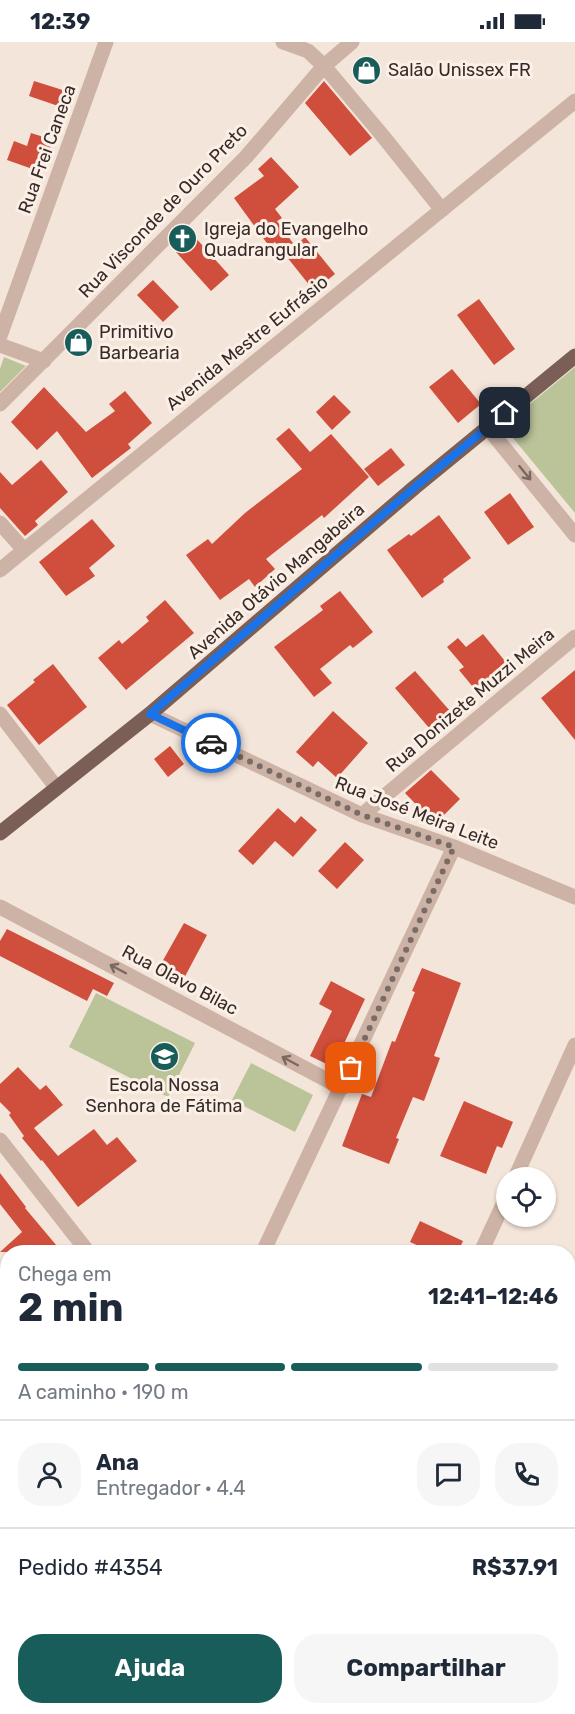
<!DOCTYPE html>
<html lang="pt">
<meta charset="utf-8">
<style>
body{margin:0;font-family:Rubik,sans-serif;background:#f6f6f7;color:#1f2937;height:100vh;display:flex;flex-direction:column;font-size:22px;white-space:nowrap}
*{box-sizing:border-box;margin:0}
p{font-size:20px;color:#747a83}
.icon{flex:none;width:33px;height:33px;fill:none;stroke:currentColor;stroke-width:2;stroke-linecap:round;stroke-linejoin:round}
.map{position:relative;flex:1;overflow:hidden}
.details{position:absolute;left:0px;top:1203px;width:576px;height:470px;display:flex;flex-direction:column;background:#fff;border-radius:24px 24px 0 0;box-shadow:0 2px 4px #0004}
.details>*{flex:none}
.tools{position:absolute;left:496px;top:1125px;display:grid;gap:12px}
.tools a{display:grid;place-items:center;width:60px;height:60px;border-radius:50%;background:#fff;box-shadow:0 2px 4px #0004;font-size:30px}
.pin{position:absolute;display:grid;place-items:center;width:51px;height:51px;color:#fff;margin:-26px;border-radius:12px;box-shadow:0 3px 9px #0006}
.courier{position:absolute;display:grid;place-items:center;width:60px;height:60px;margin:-30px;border:4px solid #1a73e8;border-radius:50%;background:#fff;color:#222;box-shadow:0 2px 8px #0007}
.summary em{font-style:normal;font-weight:700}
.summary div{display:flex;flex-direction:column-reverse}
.summary{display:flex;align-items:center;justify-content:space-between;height:102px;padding:0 18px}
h1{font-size:39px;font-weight:700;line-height:45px}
.bar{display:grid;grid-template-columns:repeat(4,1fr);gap:9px 6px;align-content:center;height:72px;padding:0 18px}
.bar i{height:8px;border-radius:4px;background:#e0e1e3}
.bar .selected{background:#195d5a}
.bar p{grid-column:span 4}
.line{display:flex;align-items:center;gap:15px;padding:0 18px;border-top:2px solid #e0e1e3}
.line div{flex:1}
.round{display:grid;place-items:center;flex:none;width:63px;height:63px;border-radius:24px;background:#f6f6f7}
.primary-button{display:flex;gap:12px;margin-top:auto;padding:12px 18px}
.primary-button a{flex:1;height:69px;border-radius:24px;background:#195d5a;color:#fff;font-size:24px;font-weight:700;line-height:69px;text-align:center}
.primary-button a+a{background:#f6f6f7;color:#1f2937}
.status{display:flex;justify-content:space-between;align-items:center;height:42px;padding:0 30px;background:#fff;direction:ltr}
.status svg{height:16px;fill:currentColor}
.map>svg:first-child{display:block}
.park{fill:#bbc499}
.building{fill:#d04f3c}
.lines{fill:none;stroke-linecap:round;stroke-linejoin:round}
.minor{stroke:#cdb3a5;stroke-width:15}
.major{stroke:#7b5f57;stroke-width:15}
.oneway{stroke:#7b6860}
.done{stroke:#7a6b66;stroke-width:6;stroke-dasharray:0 10.8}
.route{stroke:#1a73e8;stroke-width:8}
.labels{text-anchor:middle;stroke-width:6;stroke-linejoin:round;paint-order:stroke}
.poi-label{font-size:18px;fill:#382a27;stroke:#fbf0e7;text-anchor:start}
.street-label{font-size:18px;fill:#382a27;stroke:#fbf0e7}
</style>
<div class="status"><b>12:39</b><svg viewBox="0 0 49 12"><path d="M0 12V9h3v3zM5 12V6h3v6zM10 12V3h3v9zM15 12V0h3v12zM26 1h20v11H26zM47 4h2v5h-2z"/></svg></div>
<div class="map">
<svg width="575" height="1672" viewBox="0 0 575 1672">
<rect width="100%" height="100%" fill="#f4e5da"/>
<path class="park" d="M4 315 26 324 0 350V327Z
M575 325V471L503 384Z
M96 951 195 1001 168 1055 69 1005Z
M251 1021 313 1053 295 1090 232 1058Z"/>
<path class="building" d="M34 39 69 50 64 66 29 54Z
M324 39 372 96 350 114 305 61Z
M31 91 53 98 41 130 7 118 14 99 27 104Z
M271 115 299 145 275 167 282 176 277 179 295 204 305 195 335 232 314 249 275 200 269 204 234 156 264 134 258 127Z
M194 194 229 233 211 249 176 210Z
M153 238 179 265 163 280 137 253Z
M479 257 515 307 494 323 457 273Z
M452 327 481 362 458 381 429 345Z
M44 345 86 390 115 369 109 362 125 349 152 381 128 402 131 406 92 436 57 389 37 408 11 380Z
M334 353 351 370 332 388 316 370Z
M289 386 310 410 331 392 369 435 324 476 322 473 266 517 275 527 255 545 249 537 220 558 186 513 208 497 212 502 245 471 302 427 276 397Z
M391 406 405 423 378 444 364 427Z
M41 418 68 450 35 479 38 483 25 494 0 466V430L12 443Z
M510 451 534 485 508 503 484 470Z
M439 473 471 516 443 537 444 540 422 556 387 508 409 492 411 494Z
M92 477 115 504 89 526 95 534 66 554 39 520Z
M340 549 373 590 353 606 350 603 320 627 332 641 314 655 274 605 323 568 320 564Z
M165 558 194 591 126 648 98 616 119 598 122 602 149 579 146 575Z
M483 592 509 624 477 650 459 628 464 625 447 605 458 596 466 605Z
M53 622 87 665 39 703 7 663 35 640 33 638Z
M575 628V698L541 656Z
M415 629 450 669 430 687 395 646Z
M333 669 368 701 337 736 318 719 313 725 296 710Z
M170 704 184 722 168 735 154 717Z
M431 728 460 757 435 782 405 751Z
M278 766 295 781 301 774 317 788 293 815 275 799 253 823 238 809Z
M345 800 364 818 337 847 318 829Z
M184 881 207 893 181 942 157 929Z
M7 887 114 941 107 954 93 947 87 959 0 914V899Z
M422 926 461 941 434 1014 440 1016 424 1059 413 1055 396 1096 399 1097 389 1122 342 1104 362 1052 371 1055 392 999 395 1000 415 950 412 949Z
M331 939 365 957 333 1025 310 1014 332 969 319 962Z
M18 1025 40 1048 46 1043 63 1063 34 1086 58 1114 94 1087 107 1103 117 1095 137 1119 78 1165 42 1118 41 1119 22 1096 24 1094 9 1073 11 1071 0 1060V1042Z
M464 1059 513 1080 502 1106 497 1104 486 1132 440 1114Z
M0 1131 26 1165 25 1166 62 1210H0L22 1190 0 1162Z
M420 1179 463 1199 458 1210H432L410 1200Z"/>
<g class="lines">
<path class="minor" d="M283 0 308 9 324 24 382 93 442 168
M0 294 106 0
M0 303 44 319
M0 362 246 115 324 24 352 0
M488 386 575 493
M0 481 24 508
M0 528 575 59
M0 672 56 745
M150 672 362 773 454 805 575 855
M362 773 575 595
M0 865 342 1046
M0 1098 88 1210
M515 1136 575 1003
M263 1210 454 805
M481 1210 507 1154
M0 1300 8 1294
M568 1397 575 1383
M568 1477 575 1480
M0 1533 8 1527
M56 1672 59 1665"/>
<path class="major" d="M0 791 150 672 415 445 575 314"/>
</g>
<defs><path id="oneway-shaft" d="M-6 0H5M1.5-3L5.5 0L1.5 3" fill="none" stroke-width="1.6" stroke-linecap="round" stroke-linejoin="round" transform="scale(1.5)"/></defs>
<g class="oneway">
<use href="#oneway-shaft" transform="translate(525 431) rotate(51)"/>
<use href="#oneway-shaft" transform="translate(118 927) rotate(-152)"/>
<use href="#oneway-shaft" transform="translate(290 1019) rotate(-152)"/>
</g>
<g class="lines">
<path class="done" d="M211 701 362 773 454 805 351 1026"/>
<path class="route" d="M211 701 150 672 415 445 505 371"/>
</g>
<defs>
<symbol id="shop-disc" viewBox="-11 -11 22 22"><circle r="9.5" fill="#195d5a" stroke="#fbf0e7"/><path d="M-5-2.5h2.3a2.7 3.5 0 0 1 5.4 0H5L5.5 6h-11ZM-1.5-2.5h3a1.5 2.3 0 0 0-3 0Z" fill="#fff"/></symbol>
<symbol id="church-disc" viewBox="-11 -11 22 22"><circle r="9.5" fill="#195d5a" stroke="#fbf0e7"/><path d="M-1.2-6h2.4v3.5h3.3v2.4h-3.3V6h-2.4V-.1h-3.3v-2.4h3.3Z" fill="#fff"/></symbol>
<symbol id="school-disc" viewBox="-11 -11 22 22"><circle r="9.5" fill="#195d5a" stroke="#fbf0e7"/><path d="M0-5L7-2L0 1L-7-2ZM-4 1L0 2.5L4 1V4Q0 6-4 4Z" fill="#fff"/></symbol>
</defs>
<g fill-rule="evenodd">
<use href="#shop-disc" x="350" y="12" width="33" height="33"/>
<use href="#church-disc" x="166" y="180" width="33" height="33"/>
<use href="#shop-disc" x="62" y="284" width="33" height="33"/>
<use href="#school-disc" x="148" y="998" width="33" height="33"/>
</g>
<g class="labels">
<g class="poi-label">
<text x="388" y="34">Salão Unissex FR</text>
<text x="204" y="193">Igreja do Evangelho<tspan x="204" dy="21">Quadrangular</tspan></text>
<text x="99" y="296">Primitivo<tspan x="99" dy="21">Barbearia</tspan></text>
<text x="164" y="1049" text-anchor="middle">Escola Nossa<tspan x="164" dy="21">Senhora de Fátima</tspan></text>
</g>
<g class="street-label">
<text transform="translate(47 107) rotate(-70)" y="6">Rua Frei Caneca</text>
<text transform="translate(163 169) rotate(-46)" y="6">Rua Visconde de Ouro Preto</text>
<text transform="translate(247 301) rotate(-39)" y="6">Avenida Mestre Eufrásio</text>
<text transform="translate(276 539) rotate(-41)" y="6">Avenida Otávio Mangabeira</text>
<text transform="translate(470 658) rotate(-40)" y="6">Rua Donizete Muzzi Meira</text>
<text transform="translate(417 771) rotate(21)" y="6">Rua José Meira Leite</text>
<text transform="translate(180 938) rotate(28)" y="6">Rua Olavo Bilac</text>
</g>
</g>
</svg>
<div class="tools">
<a><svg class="icon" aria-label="locate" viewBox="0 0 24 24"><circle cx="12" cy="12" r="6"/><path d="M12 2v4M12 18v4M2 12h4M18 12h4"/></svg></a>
</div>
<div class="pin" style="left:351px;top:1026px;background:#ea580c"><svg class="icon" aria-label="bag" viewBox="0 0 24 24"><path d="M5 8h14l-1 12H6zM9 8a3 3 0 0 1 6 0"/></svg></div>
<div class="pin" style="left:505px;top:371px;background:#1f2937"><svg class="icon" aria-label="home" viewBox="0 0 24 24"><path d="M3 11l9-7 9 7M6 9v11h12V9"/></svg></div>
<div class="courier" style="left:211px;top:701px"><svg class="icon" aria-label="car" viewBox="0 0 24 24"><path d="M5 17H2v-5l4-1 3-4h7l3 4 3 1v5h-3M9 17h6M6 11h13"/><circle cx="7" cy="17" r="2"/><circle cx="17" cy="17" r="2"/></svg></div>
<section class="details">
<div class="summary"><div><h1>2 min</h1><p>Chega em</p></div><em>12:41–12:46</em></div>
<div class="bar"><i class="selected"></i><i class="selected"></i><i class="selected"></i><i></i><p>A caminho · 190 m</p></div>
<div class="line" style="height:108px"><a class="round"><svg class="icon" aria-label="person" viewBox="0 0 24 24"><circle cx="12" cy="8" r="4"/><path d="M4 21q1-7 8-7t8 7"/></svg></a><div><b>Ana</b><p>Entregador · 4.4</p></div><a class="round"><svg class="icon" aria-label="chat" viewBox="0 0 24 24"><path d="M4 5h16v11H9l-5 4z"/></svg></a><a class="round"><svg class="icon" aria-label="phone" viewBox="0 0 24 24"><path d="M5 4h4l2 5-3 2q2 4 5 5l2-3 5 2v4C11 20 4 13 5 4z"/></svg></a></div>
<div class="line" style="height:78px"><div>Pedido #4354</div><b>R$37.91</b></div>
<div class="primary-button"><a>Ajuda</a><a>Compartilhar</a></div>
</section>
</div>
